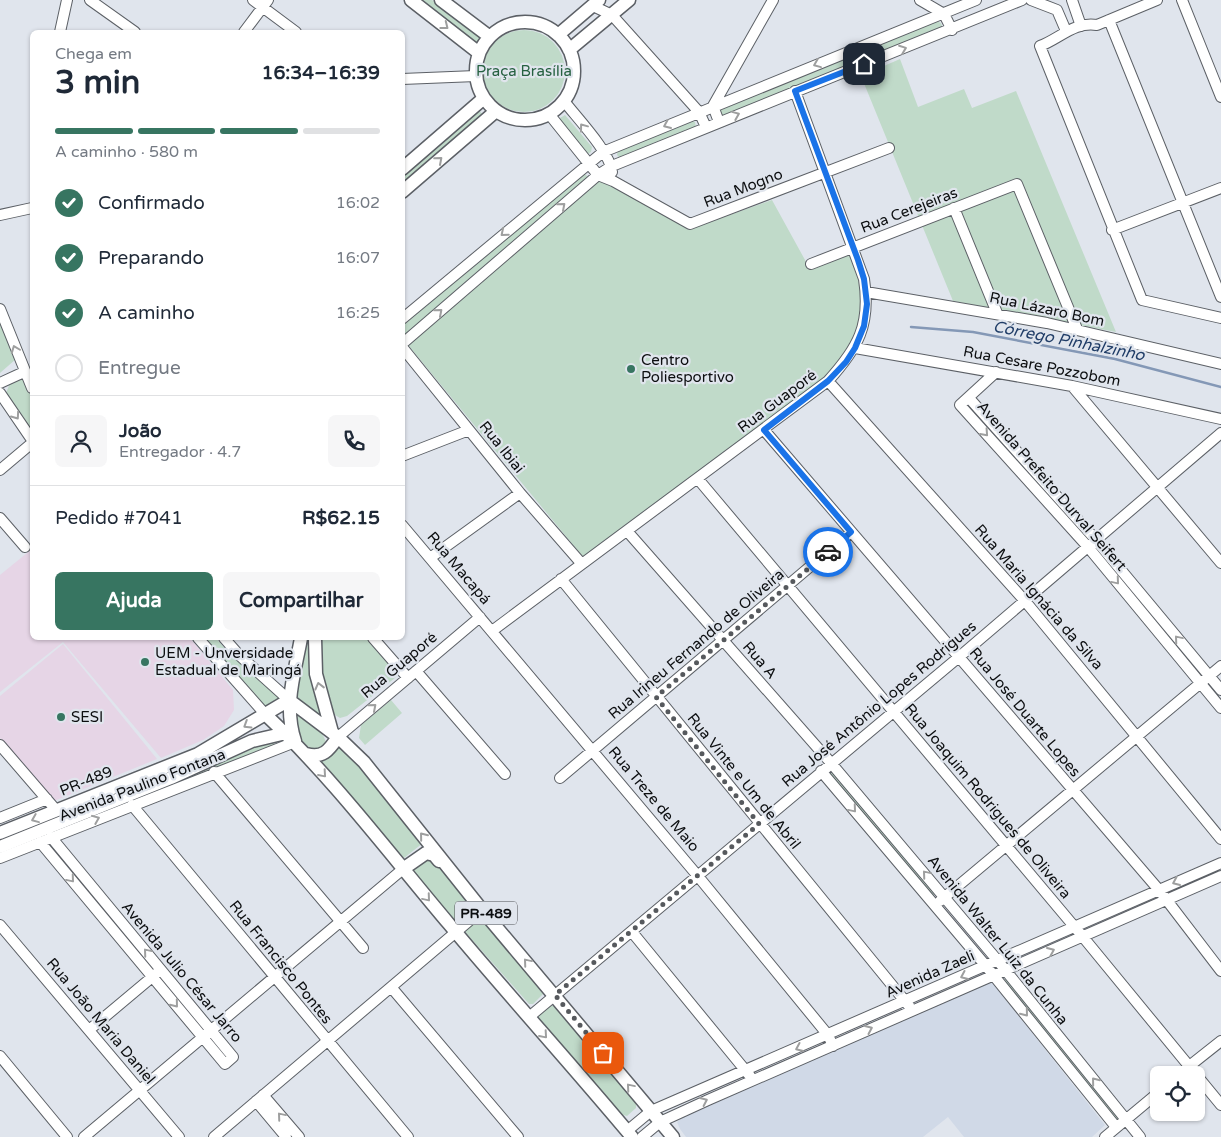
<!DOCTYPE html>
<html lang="pt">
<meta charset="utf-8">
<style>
body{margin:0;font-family:"Varela Round",sans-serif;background:#f6f6f7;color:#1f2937;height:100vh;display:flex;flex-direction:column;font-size:19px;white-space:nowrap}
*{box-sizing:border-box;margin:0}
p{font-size:16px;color:#747a83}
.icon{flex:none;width:28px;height:28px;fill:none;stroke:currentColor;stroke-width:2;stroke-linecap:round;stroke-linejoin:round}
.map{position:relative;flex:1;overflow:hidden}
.drawer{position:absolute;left:30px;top:30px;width:375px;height:610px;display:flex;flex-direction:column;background:#fff;border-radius:8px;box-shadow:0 1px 4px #0004}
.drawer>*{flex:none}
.tools{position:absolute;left:1150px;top:1066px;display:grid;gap:10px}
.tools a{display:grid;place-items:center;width:55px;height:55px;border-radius:8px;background:#fff;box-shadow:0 1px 4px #0004;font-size:25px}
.pin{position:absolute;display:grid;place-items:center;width:42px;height:42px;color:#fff;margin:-21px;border-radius:10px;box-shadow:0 2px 8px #0006}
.courier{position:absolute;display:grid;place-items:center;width:50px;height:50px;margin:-25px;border:4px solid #1a73e8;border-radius:50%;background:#fff;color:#222;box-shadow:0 1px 6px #0007}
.overview em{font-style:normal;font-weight:800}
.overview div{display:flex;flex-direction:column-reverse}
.overview{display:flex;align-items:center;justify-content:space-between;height:85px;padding:0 25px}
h1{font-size:32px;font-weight:800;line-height:38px}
.bar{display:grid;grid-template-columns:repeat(4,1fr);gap:8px 5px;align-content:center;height:60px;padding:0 25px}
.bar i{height:6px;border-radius:4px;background:#e0e1e3}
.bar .selected{background:#377561}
.bar p{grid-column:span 4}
.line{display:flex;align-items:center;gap:12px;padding:0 25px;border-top:1px solid #e0e1e3}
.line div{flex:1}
.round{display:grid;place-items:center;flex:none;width:52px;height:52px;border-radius:8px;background:#f6f6f7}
ol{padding:0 25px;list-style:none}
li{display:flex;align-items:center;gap:15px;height:55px}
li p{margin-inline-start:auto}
li .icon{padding:5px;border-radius:50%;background:#377561;color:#fff;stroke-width:4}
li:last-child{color:#747a83}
li i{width:28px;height:28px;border:2px solid #e0e1e3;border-radius:50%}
.action{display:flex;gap:10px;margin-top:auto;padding:10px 25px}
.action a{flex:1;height:58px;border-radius:8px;background:#377561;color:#fff;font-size:20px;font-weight:800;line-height:58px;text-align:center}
.action a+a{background:#f6f6f7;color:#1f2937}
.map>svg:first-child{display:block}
.built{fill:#d0d9e7}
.education{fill:#e6d5e6}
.green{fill:#c0dac9}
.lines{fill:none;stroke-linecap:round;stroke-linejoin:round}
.stream{stroke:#8498b6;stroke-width:2.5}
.minor-casing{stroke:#5c6066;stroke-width:12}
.major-casing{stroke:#5c6066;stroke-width:15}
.minor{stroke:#fff;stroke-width:10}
.major{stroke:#fff;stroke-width:12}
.oneway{stroke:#9e9f9f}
.done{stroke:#56595d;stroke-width:5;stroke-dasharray:0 9}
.route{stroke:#1a73e8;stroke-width:6}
.poi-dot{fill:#377561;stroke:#e0e5ed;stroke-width:2}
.labels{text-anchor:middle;stroke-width:4.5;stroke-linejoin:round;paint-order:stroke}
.shield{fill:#e0e5ed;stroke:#4c4e52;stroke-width:1}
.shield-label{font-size:14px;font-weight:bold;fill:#0c0e10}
.park-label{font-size:15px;fill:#266141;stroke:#e0e5ed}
.street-label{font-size:15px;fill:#0c0e10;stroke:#e0e5ed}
.poi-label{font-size:15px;fill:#0c0e10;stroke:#e0e5ed;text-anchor:start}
.water-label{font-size:16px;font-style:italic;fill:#203d67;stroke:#e0e5ed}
</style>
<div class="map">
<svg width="1221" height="1137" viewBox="0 0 1221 1137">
<rect width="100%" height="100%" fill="#e0e5ed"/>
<path class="built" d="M990 980 1105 1125 1092 1137H964L948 1117 923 1137H686L680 1129 677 1122 682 1117Z"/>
<path class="education" d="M32 549V638H190L233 690 234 710 224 726 203 740 161 758 63 642 0 692V575Z
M63 644 157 759 54 801 0 738V696Z"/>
<path class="green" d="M416 0H432L482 38 477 45Z
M937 21 941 23 943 29 722 117 720 108Z
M483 71a41 41 0 1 1 82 0a41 41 0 1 1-82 0Z
M900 59 918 107 964 89 972 108 1016 91 1116 332 953 301 861 76Z
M477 108 483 115 403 184V173Z
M565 115 592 147 591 152 588 154 584 152 559 121 560 118Z
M691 121 695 122 696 128 620 158 617 155 618 150Z
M584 173 589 178 407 335 403 334V324Z
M599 180 690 229 772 200 810 269 851 253C861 283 868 316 851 346 845 357 835 367 827 377L583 557 408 345Z
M0 320 16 359 0 373Z
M20 378C38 388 32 416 32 434L6 393 10 383Z
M202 638H216L227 651 280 699 267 708 265 707Z
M307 638H310C306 669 314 693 323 723L295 699Z
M321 638H370L400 674 347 716 340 718 335 715 322 677Z
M391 700 402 713 365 745 359 738 361 725Z
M293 714C305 716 324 730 326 743L322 751C298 747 298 735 293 714Z
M273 741 275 743 273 746 11 848 252 745Z
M337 742 356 761 423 843 404 858 318 761C331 760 334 753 337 742Z
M830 767 936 893 933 896 827 770Z
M426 855 446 871 473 908 459 920 451 919 413 872 412 866Z
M478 919 484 921 544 993 533 1004H529L466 933V928Z
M1007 978 1119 1118 1116 1121 1003 981Z
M550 1006H554L636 1102V1108L627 1116 620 1114 539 1018V1014Z"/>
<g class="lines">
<path class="stream" d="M911 327 973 332 1115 359 1221 387"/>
<defs>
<path id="minor" d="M90 0 135 32
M253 0 296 32
M920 0 944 14 952 30
M1031 0 1057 10 1066 31
M1072 0 1081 26
M1157 0 1097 25C1075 21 1059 39 1040 46L1142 300 1221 318
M1182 0 1221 97
M593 6 612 15 699 112 706 127
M1109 20 1221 297
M60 32 67 0
M244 32 268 0
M402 79 476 76
M564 101C577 118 610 152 612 172
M549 114 598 175 613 181 690 224 889 148
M719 122 713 106 773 0
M954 208 997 313
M0 215 32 208
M1112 230 1221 188
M811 264 1017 184 1077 329
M866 292 1047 323 1221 364
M0 309 32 388
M402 319 603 152 976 0
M402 344 598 175 612 166 1022 0
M402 347 520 493 581 563
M855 348 1072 386 1221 419
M996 372 960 405 1088 547 1221 708
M828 381 1025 601 1221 839
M0 383 24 372
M1072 386 1221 563
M0 393 32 440
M969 398 1096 540 1221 690
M764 430 1159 890 1221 971
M402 456 469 430
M0 470 32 443
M698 479 1083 937 1221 1105
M0 518 25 547
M402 525 697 875 828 1035 833 1046
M627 531 831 763 998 961 1140 1137
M430 558 520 493
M561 579 909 1006
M492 631 828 381C858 348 871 325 864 279L795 91
M198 638 265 714
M224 638 239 655 289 700
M373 638 408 678
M416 671 505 774
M338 737 480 617
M0 745 56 810
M821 771 986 966 1116 1127
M214 772 363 948
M560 778 851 532
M132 805 408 1137
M0 818 47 799
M40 842 225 1064 233 1057 51 837
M0 858 295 742
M940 901 1221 666
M0 925 179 1137
M632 932 750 1076
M391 987 518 1137
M529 1017 959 657 1221 433
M89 1030 157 973
M0 1056 67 1137
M1178 1075 1221 1041
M263 1095 299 1137
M256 1101 286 1137
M627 1131 651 1111 1221 863
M84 1137 403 869
M214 1137 482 910
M642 1137 660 1122 708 1100 1221 876
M1105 1137 1159 1092"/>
<path id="major" d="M411 0 479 53
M441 0 490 37
M476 71a49 49 0 1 1 98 0a49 49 0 1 1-98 0Z
M558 35 599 0
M569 50 629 0
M402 169 484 98
M402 192 496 111
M315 638 316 674 332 732
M289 700 338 737 364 762 482 910 673 1137
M265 714C333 778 389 853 449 924 509 996 572 1065 632 1137
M295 741C283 705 295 673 301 638
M306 754C323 759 329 750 338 737
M0 833 198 754 289 700
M0 847 171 778 252 741 286 733
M403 869 426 853 434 855 439 861"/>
</defs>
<use href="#minor" class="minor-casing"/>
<use href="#major" class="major-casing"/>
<use href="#minor" class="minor"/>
<use href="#major" class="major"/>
</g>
<defs><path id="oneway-chevron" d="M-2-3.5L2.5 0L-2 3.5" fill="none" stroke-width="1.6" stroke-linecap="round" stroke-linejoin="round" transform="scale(1.25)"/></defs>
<g class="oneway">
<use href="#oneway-chevron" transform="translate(445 26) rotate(38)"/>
<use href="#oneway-chevron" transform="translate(903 49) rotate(-21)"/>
<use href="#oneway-chevron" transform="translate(817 64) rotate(158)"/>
<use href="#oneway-chevron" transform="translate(736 115) rotate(-22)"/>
<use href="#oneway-chevron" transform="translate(667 125) rotate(157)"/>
<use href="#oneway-chevron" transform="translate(583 127) rotate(-127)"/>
<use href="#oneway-chevron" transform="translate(439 160) rotate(-41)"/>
<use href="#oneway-chevron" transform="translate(562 206) rotate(-41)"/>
<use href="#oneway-chevron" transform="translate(504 233) rotate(140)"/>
<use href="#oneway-chevron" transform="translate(439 312) rotate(-41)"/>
<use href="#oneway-chevron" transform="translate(15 349) rotate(-111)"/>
<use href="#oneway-chevron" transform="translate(16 416) rotate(55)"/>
<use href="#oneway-chevron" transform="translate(985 433) rotate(48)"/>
<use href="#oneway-chevron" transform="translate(1116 581) rotate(50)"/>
<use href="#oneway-chevron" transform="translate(1178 639) rotate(-130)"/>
<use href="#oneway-chevron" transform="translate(319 686) rotate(-104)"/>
<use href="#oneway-chevron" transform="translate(373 707) rotate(-41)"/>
<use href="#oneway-chevron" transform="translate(247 725) rotate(148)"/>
<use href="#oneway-chevron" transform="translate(323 774) rotate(49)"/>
<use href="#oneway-chevron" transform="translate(853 809) rotate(50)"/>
<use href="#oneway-chevron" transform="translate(35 819) rotate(158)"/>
<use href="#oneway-chevron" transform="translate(96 819) rotate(-22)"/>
<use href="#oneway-chevron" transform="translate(423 836) rotate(-129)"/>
<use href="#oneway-chevron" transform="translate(926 874) rotate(-130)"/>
<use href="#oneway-chevron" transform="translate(71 879) rotate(50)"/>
<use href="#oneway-chevron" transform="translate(1176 882) rotate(156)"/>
<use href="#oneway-chevron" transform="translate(427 898) rotate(50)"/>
<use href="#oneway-chevron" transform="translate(1051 951) rotate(-23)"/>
<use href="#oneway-chevron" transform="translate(147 952) rotate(-130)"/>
<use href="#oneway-chevron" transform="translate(527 962) rotate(-130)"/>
<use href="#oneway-chevron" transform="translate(964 976) rotate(156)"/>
<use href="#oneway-chevron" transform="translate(175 1004) rotate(51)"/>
<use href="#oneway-chevron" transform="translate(1025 1013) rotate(51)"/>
<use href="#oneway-chevron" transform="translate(869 1029) rotate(-24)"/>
<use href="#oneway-chevron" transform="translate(544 1035) rotate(49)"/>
<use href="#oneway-chevron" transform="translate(799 1048) rotate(156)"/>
<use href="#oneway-chevron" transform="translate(1095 1081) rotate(-129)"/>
<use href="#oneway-chevron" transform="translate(630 1087) rotate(-130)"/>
<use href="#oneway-chevron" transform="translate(704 1101) rotate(-25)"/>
<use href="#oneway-chevron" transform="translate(281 1116) rotate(-130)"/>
</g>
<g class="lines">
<path class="done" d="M603 1053 555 995 759 824 656 697 828 552"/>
<path class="route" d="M828 552 851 532 764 430 828 381 846 362 855 348 864 326 867 304 864 279 858 260 795 91 864 64"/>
</g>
<g class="poi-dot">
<circle cx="631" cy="369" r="5"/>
<circle cx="145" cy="662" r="5"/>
<circle cx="61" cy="717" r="5"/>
</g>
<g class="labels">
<rect class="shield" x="455" y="901.5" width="62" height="23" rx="4"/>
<g class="shield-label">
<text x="486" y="918">PR-489</text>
</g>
<g class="park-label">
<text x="524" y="76">Praça Brasília</text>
</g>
<g class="street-label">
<text transform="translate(743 188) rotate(-21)" y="5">Rua Mogno</text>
<text transform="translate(909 210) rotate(-21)" y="5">Rua Cerejeiras</text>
<text transform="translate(1047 309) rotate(12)" y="5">Rua Lázaro Bom</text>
<text transform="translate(1042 366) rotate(11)" y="5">Rua Cesare Pozzobom</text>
<text transform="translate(777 401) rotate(-37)" y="5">Rua Guaporé</text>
<text transform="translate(502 447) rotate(51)" y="5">Rua Ibiai</text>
<text transform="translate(1052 486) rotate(49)" y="5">Avenida Prefeito Durval Seifert</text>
<text transform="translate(459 568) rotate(50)" y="5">Rua Macapá</text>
<text transform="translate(1039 597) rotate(49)" y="5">Rua Maria Ignácia da Silva</text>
<text transform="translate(696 644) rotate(-40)" y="5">Rua Irineu Fernando de Oliveira</text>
<text transform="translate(760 660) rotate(49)" y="5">Rua A</text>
<text transform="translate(399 665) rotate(-40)" y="5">Rua Guaporé</text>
<text transform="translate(879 704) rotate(-40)" y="5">Rua José Antônio Lopes Rodrigues</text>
<text transform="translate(1025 712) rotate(50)" y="5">Rua José Duarte Lopes</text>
<text transform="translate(86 781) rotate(-22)" y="5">PR-489</text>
<text transform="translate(744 781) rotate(51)" y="5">Rua Vinte e Um de Abril</text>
<text transform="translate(142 785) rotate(-21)" y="5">Avenida Paulino Fontana</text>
<text transform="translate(654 799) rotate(50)" y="5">Rua Treze de Maio</text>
<text transform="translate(988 801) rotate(50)" y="5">Rua Joaquim Rodrigues de Oliveira</text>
<text transform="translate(998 940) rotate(51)" y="5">Avenida Walter Luiz da Cunha</text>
<text transform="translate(281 962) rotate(51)" y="5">Rua Francisco Pontes</text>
<text transform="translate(182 972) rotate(50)" y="5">Avenida Julio César Jarro</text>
<text transform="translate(930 974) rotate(-24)" y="5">Avenida Zaeli</text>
<text transform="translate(101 1021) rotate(50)" y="5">Rua João Maria Daniel</text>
</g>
<g class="poi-label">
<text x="641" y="365">Centro<tspan x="641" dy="17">Poliesportivo</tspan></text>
<text x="155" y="658">UEM - Unversidade<tspan x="155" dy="17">Estadual de Maringá</tspan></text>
<text x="71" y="722">SESI</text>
</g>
<g class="water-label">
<text transform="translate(1069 340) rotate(11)" y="6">Córrego Pinhalzinho</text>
</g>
</g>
</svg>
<div class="tools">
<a><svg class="icon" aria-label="locate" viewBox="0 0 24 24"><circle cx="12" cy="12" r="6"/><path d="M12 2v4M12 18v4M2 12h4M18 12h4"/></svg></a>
</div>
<div class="pin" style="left:603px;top:1053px;background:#ea580c"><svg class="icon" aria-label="bag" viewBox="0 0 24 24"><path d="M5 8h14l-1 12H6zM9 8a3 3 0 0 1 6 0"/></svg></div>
<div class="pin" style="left:864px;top:64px;background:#1f2937"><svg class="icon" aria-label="home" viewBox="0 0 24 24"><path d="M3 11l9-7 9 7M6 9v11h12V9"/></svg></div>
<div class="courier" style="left:828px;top:552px"><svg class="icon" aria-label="car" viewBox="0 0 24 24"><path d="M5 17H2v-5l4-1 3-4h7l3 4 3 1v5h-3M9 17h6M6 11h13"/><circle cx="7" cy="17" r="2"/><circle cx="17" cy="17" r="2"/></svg></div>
<section class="drawer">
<div class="overview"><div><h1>3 min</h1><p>Chega em</p></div><em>16:34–16:39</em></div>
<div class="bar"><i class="selected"></i><i class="selected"></i><i class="selected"></i><i></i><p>A caminho · 580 m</p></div>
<ol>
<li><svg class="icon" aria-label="check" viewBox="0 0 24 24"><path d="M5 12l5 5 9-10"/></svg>Confirmado<p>16:02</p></li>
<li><svg class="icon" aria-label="check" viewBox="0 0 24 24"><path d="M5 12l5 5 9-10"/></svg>Preparando<p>16:07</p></li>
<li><svg class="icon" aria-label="check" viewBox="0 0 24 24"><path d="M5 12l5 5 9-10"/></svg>A caminho<p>16:25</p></li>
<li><i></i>Entregue</li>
</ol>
<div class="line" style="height:90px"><a class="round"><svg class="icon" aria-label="person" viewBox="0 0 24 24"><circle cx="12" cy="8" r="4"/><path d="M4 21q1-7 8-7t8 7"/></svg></a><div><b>João</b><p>Entregador · 4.7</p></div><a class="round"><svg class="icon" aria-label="phone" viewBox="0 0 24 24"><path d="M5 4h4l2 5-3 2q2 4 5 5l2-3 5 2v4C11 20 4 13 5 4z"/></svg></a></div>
<div class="line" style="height:65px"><div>Pedido #7041</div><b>R$62.15</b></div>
<div class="action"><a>Ajuda</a><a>Compartilhar</a></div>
</section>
</div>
